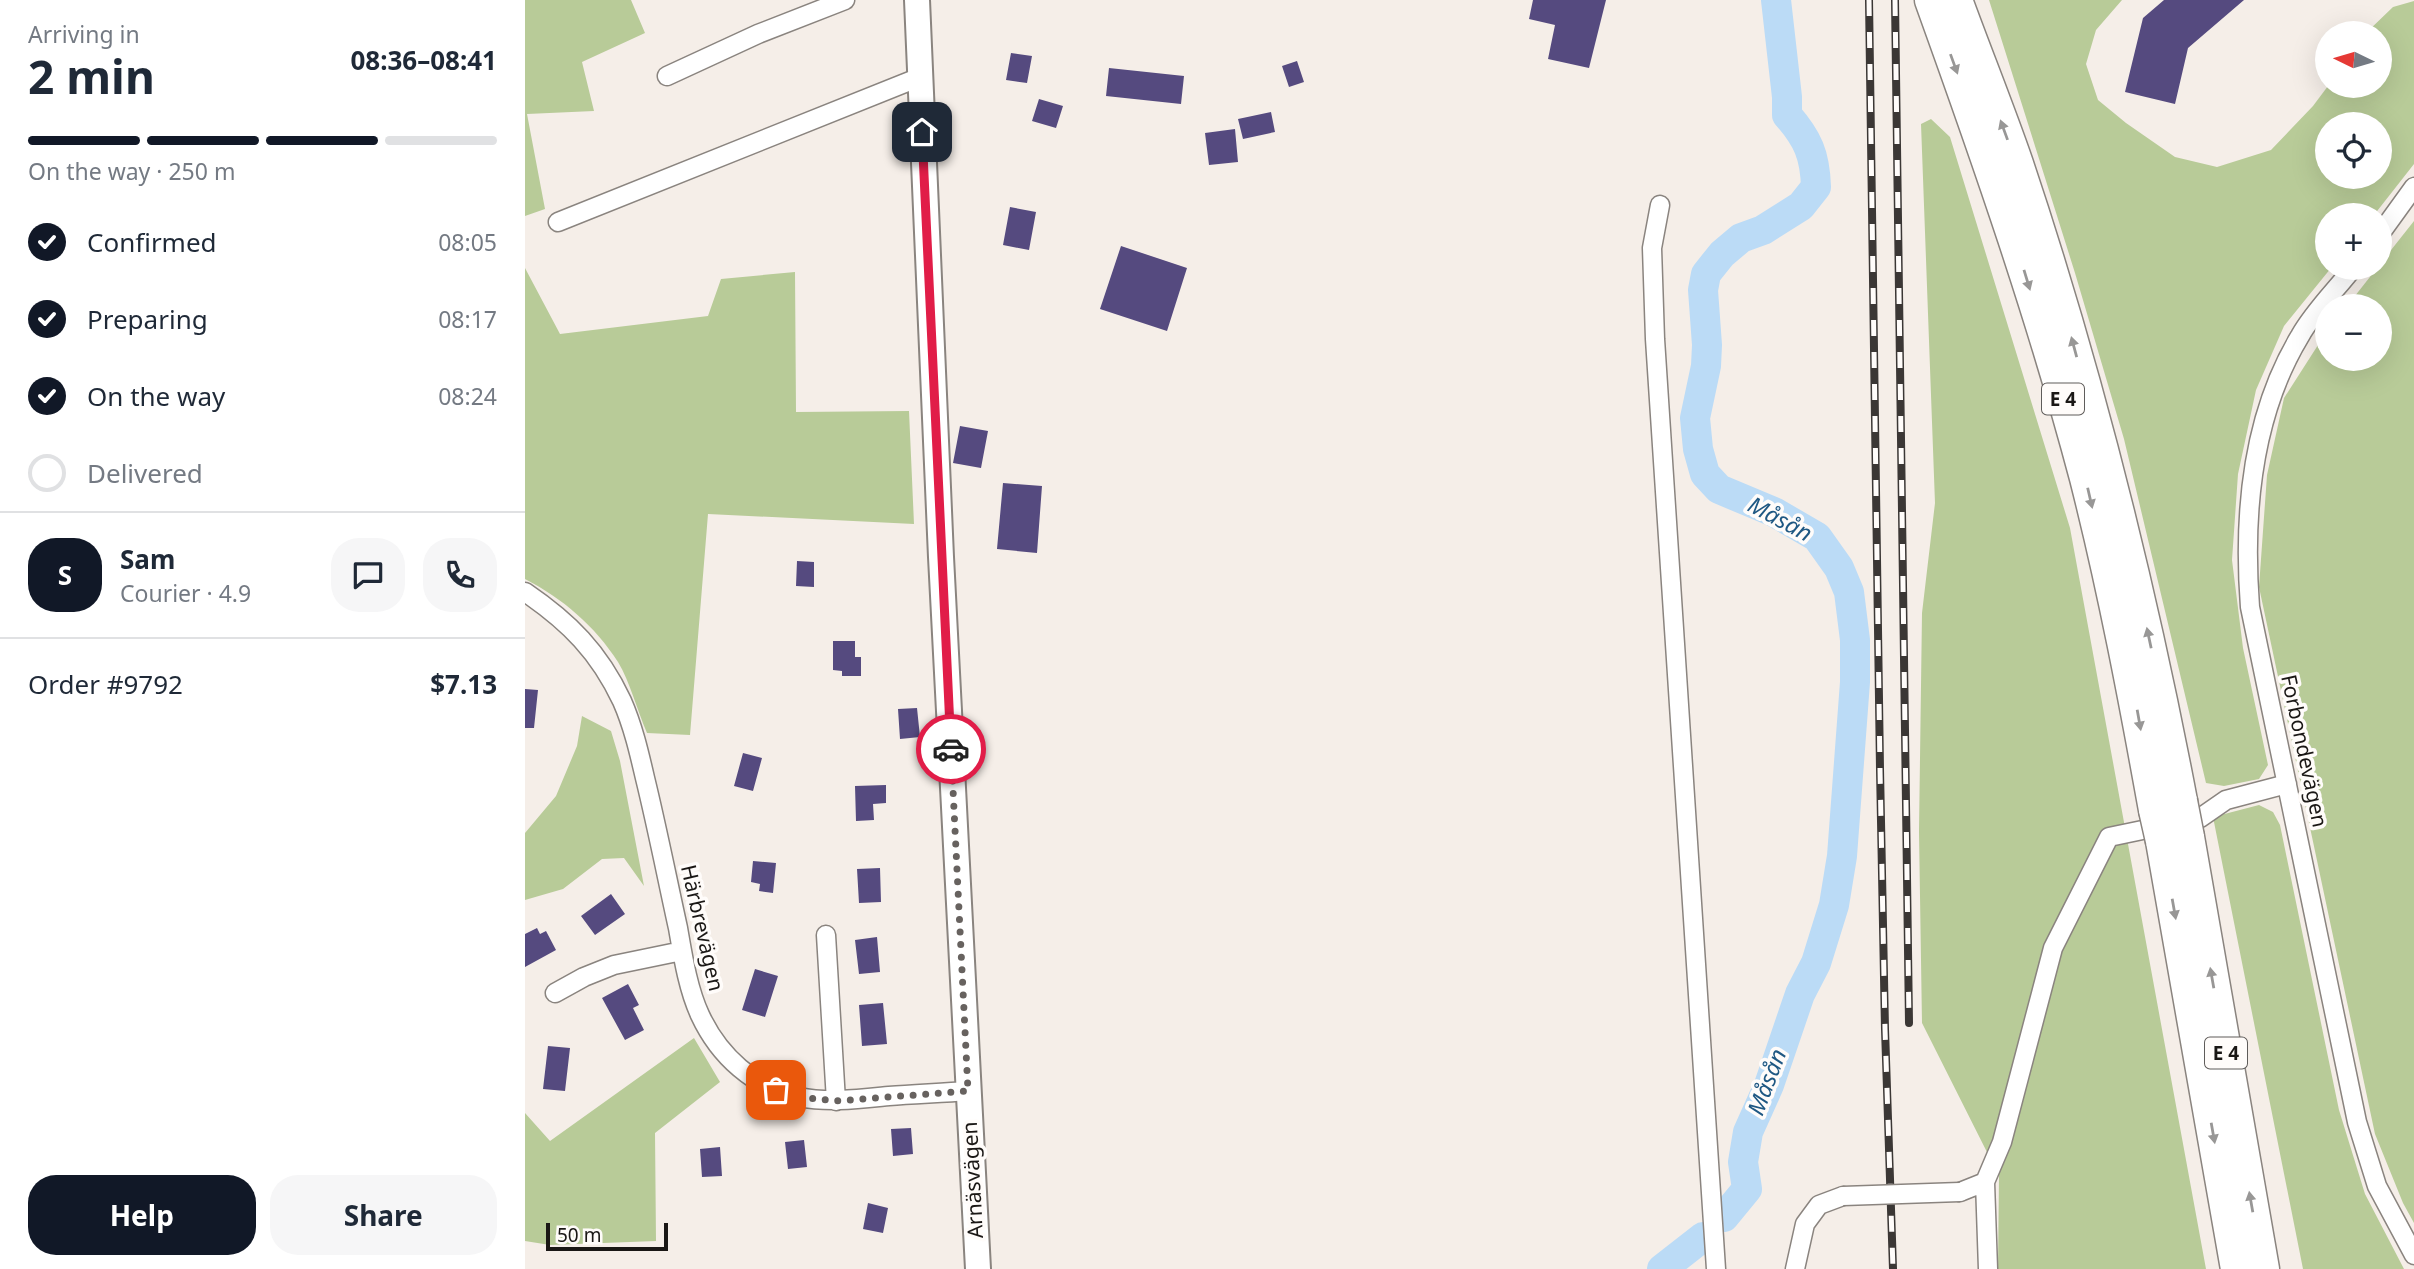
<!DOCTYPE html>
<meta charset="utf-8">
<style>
body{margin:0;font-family:"Noto Sans",sans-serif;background:#f6f6f7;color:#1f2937;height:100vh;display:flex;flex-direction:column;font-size:26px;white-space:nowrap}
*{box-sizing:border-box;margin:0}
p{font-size:23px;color:#747a83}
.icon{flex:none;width:38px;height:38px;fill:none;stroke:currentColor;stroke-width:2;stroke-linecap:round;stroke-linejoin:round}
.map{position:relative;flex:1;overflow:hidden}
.drawer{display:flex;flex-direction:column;background:#fff;width:525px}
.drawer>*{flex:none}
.needle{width:46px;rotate:275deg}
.fabs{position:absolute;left:1790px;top:21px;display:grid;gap:14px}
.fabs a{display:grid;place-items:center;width:77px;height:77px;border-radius:50%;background:#fff;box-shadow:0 7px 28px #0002;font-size:35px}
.scale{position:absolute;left:21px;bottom:18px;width:122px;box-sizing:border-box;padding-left:7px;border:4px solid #1a1715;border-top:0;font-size:19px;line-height:24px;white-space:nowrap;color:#1a1715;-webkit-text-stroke:5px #fffcfa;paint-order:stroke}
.pin{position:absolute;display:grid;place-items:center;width:60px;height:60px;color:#fff;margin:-30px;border-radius:14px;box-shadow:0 4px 10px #0006}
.courier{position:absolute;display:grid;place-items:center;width:70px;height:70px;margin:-35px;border:5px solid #e11d48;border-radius:50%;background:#fff;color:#222;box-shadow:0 2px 9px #0007}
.overview em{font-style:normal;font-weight:700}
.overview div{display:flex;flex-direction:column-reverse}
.overview{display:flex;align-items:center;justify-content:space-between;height:119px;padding:0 28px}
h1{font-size:46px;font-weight:700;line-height:52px}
.bar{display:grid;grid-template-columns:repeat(4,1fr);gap:10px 7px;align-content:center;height:84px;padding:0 28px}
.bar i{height:9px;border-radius:5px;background:#e0e1e3}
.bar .on{background:#111827}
.bar p{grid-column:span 4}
.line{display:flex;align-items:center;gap:18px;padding:0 28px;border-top:2px solid #e0e1e3}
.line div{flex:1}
.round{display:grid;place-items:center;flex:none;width:74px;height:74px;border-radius:28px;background:#f6f6f7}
ol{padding:0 28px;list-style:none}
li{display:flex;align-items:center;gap:21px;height:77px}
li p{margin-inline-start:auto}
li .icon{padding:7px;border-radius:50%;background:#111827;color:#fff;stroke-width:4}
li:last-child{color:#747a83}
li i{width:38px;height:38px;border:4px solid #e0e1e3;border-radius:50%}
.cta{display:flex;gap:14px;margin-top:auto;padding:14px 28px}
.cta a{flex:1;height:80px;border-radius:28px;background:#111827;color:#fff;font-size:28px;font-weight:700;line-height:80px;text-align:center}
.cta a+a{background:#f6f6f7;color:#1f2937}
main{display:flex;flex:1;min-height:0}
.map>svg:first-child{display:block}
.green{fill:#b8cb98;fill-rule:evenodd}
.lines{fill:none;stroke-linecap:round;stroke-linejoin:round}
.river{stroke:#bbdbf6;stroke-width:30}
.building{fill:#554a7f}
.street-casing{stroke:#8a847f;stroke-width:21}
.secondary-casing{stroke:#8a847f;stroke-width:28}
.highway-casing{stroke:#8a847f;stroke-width:35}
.street{stroke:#fff;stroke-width:18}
.secondary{stroke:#fff;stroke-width:24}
.highway{stroke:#fff;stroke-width:32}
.rail-casing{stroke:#3b3735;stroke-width:8}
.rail{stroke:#fffcfa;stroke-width:5;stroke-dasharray:16;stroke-linecap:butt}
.street-bridge-casing{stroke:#8a847f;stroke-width:21;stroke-linecap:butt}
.highway-bridge-casing{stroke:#8a847f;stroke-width:35;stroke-linecap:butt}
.street-bridge{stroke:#fff;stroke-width:18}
.highway-bridge{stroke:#fff;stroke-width:32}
.oneway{fill:#989796}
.done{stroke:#67625f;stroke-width:7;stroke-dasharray:0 12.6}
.route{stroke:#e11d48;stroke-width:9}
.labels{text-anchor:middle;stroke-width:7;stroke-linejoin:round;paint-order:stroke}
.shield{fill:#fffcfa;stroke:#5f5c5a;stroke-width:2}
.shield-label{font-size:19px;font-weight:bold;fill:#1a1715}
.street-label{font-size:21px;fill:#1a1715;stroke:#fffcfa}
.water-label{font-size:23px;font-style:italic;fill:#1f5883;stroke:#fffcfa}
</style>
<main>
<section class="drawer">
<div class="overview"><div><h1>2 min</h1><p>Arriving in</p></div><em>08:36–08:41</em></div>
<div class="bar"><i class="on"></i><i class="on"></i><i class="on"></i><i></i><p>On the way · 250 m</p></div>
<ol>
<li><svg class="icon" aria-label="check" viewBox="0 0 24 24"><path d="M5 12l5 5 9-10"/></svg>Confirmed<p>08:05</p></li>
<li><svg class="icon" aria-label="check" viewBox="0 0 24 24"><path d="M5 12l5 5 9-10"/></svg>Preparing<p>08:17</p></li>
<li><svg class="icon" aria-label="check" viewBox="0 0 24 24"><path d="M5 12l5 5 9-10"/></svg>On the way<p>08:24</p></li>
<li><i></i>Delivered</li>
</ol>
<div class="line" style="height:126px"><b class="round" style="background:#111827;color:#fff">S</b><div><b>Sam</b><p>Courier · 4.9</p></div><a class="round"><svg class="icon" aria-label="chat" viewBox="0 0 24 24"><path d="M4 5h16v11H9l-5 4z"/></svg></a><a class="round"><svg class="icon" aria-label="phone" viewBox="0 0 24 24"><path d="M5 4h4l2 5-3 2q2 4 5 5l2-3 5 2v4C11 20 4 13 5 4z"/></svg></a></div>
<div class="line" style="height:91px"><div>Order #9792</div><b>$7.13</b></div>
<div class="cta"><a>Help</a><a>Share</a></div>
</section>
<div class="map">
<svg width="1889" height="1269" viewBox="0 0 1889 1269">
<rect width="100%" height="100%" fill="#f5eee8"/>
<path class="green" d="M0 0H106L120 33 57 62 69 111 2 114 20 209 0 216Z
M1464 0H1597L1571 30 1561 64 1573 100 1601 123 1650 157 1692 167 1746 150 1788 106 1803 86H1855V33H1841L1868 7 1889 1V164L1849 215H1802V268H1806L1759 326 1731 390 1713 474 1707 560 1718 648 1743 765 1734 779 1699 786 1681 783 1599 439 1550 273ZM1802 124H1855V177H1802Z
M1406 119 1425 137 1545 528 1681 1269H1473L1474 1176 1397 1023 1394 832 1397 613 1410 503 1396 124Z
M1889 221V1223L1878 1203 1850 1134 1734 587 1742 475 1759 398 1802 331V359H1855V306H1822L1852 268H1855V264Z
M0 268 35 334 183 316 196 279 270 272 271 412 384 411 389 524 183 514 165 735 122 733C112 710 105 682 93 662 70 626 37 598 0 579Z
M57 716 86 731 95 761 119 886 99 858 77 859 38 889 0 900V833L31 796 52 746Z
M1734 805 1748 812 1755 825 1814 1110 1840 1194 1879 1269H1778L1688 817Z
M169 1038 195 1082 130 1133 131 1241 25 1245 0 1241V1113L25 1141Z"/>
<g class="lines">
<path class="river" d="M1199 1217 1222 1189 1218 1162 1223 1132 1244 1085 1275 994 1291 963 1309 905 1317 856 1330 682V640L1324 592 1314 568 1292 537 1249 512 1194 489 1180 474 1173 449 1170 418 1181 366 1182 345 1178 290 1181 274 1197 254 1216 238 1238 230 1276 206 1291 187C1290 155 1283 139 1262 115V97L1251 0
M1137 1269 1178 1237"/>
</g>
<path class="building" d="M1008 0H1081L1064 68 1023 59 1030 25 1004 19Z
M1639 0H1719L1663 48 1650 104 1600 92 1618 18Z
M486 53 507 56 502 83 481 80Z
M772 61 779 82 764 87 757 66Z
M584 68 659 76 656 104 581 96Z
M514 99 538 106 531 128 507 121Z
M746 112 750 132 718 139 713 119Z
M710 129 713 162 684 165 680 133Z
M485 207 511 212 504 250 478 245Z
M596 246 662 268 642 331 575 309Z
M435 426 463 431 456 468 428 463Z
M478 483 517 486 512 553 472 549Z
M272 561 289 562V587L271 586Z
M308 641H330V657H336V676H317V671L308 670Z
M0 689 13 690 9 728H0Z
M392 708 395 737 375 739 373 709Z
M218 753 237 758 228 791 209 786Z
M361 785V803L348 804 349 820 331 821 330 786Z
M228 861 251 863 248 893 234 891 235 884 226 882Z
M355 868 356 902 334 903 332 869Z
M86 894 100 914 70 935 56 916Z
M12 928 15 934 21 931 31 950 0 967V934Z
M352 937 355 972 334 974 330 940Z
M230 969 253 976 240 1017 217 1010Z
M103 984 114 1005 108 1008 119 1030 100 1040 77 998Z
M358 1003 362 1044 337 1046 334 1005Z
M23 1046 45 1048 40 1091 18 1089Z
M386 1128 388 1154 368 1156 366 1129Z
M279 1140 282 1167 263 1169 260 1142Z
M195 1147 197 1176 177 1177 175 1149Z
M343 1203 363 1208 358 1233 338 1229Z"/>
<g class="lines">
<defs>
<path id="street" d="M142 76 233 34 320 0
M1135 205 1127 248 1130 339 1191 1269
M33 222 395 77
M1855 234 1889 187
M1828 268C1811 290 1789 311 1775 336 1726 417 1718 515 1725 607L1832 1122 1852 1186 1889 1255
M0 592C44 622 74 652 97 701 108 726 114 752 120 778 132 827 142 878 153 928 158 957 163 989 175 1015 194 1056 229 1088 274 1097 303 1103 334 1099 364 1096 390 1094 417 1093 443 1091
M301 935 311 1101
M30 993 59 977 89 965 157 951
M1460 1182 1463 1269
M1435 1192 1460 1182 1477 1142 1528 948 1584 837 1675 818 1701 800 1762 784
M1270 1269 1280 1224 1294 1205 1318 1196"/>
<path id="secondary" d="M392 0 416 557 453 1269"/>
<path id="highway" d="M1406 0C1463 158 1518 316 1561 478 1589 588 1610 699 1630 810
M1431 0C1451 55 1473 109 1492 164 1562 373 1615 586 1656 801
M1663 837 1738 1269
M1637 841 1712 1269"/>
</defs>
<use href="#street" class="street-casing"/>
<use href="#secondary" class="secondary-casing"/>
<use href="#highway" class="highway-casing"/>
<use href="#street" class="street"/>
<use href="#secondary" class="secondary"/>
<use href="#highway" class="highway"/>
<defs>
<path id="rail" d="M1344 0 1355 769 1360 1029 1368 1269
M1370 0 1384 1023"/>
</defs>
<use href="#rail" class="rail-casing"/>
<use href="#rail" class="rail"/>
<defs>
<path id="street-bridge" d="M1318 1196 1435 1192"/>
<path id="highway-bridge" d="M1656 801 1663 837
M1630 810 1637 841"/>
</defs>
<use href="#street-bridge" class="street-bridge-casing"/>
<use href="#highway-bridge" class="highway-bridge-casing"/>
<use href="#street-bridge" class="street-bridge"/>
<use href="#highway-bridge" class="highway-bridge"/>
</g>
<defs><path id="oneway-solid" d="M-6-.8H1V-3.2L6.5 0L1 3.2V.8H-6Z" transform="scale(1.75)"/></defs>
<g class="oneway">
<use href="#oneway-solid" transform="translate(1429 64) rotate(70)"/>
<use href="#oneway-solid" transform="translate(1479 130) rotate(-110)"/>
<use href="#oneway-solid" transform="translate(1502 280) rotate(73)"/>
<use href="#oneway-solid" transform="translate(1549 347) rotate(-105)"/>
<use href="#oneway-solid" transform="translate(1565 498) rotate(77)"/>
<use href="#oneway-solid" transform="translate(1624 638) rotate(-102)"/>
<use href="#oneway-solid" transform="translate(1614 720) rotate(80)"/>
<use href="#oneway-solid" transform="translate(1649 909) rotate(80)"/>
<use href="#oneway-solid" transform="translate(1687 978) rotate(-100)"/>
<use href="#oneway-solid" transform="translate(1688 1133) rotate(80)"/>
<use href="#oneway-solid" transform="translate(1726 1202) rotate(-100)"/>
</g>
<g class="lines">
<path class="done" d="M251 1090 274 1097 311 1101 443 1091 426 749"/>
<path class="route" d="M397 132 426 749"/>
</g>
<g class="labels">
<g class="shield">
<rect x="1517" y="383.5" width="42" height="31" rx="5"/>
<rect x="1680" y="1037.5" width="42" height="31" rx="5"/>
</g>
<g class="shield-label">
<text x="1538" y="406">E 4</text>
<text x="1701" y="1060">E 4</text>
</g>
<g class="street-label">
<text transform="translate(1779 751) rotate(78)" y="7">Forbondevägen</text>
<text transform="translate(177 928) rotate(77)" y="7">Härbrevägen</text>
<text transform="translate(448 1180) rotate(-93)" y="7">Arnäsvägen</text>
</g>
<g class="water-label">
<text transform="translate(1255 519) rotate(28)" y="8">Måsån</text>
<text transform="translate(1242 1082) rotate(-69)" y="8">Måsån</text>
</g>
</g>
</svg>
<div class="fabs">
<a><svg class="needle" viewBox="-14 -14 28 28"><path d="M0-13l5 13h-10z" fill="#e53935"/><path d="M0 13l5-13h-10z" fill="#747a83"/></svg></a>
<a><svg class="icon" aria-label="locate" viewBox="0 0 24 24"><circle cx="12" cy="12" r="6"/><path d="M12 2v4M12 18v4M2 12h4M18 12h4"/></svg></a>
<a>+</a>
<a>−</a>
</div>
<div class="scale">50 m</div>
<div class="pin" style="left:251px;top:1090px;background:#ea580c"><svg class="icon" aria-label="bag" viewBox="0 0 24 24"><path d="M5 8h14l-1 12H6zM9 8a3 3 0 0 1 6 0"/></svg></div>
<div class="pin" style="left:397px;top:132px;background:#1f2937"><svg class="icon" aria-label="home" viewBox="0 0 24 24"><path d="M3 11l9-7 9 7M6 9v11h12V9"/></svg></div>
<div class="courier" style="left:426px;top:749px"><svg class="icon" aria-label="car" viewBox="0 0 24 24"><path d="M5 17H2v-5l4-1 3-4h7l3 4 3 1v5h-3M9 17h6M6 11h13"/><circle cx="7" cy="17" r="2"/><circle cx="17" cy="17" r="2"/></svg></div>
</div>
</main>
